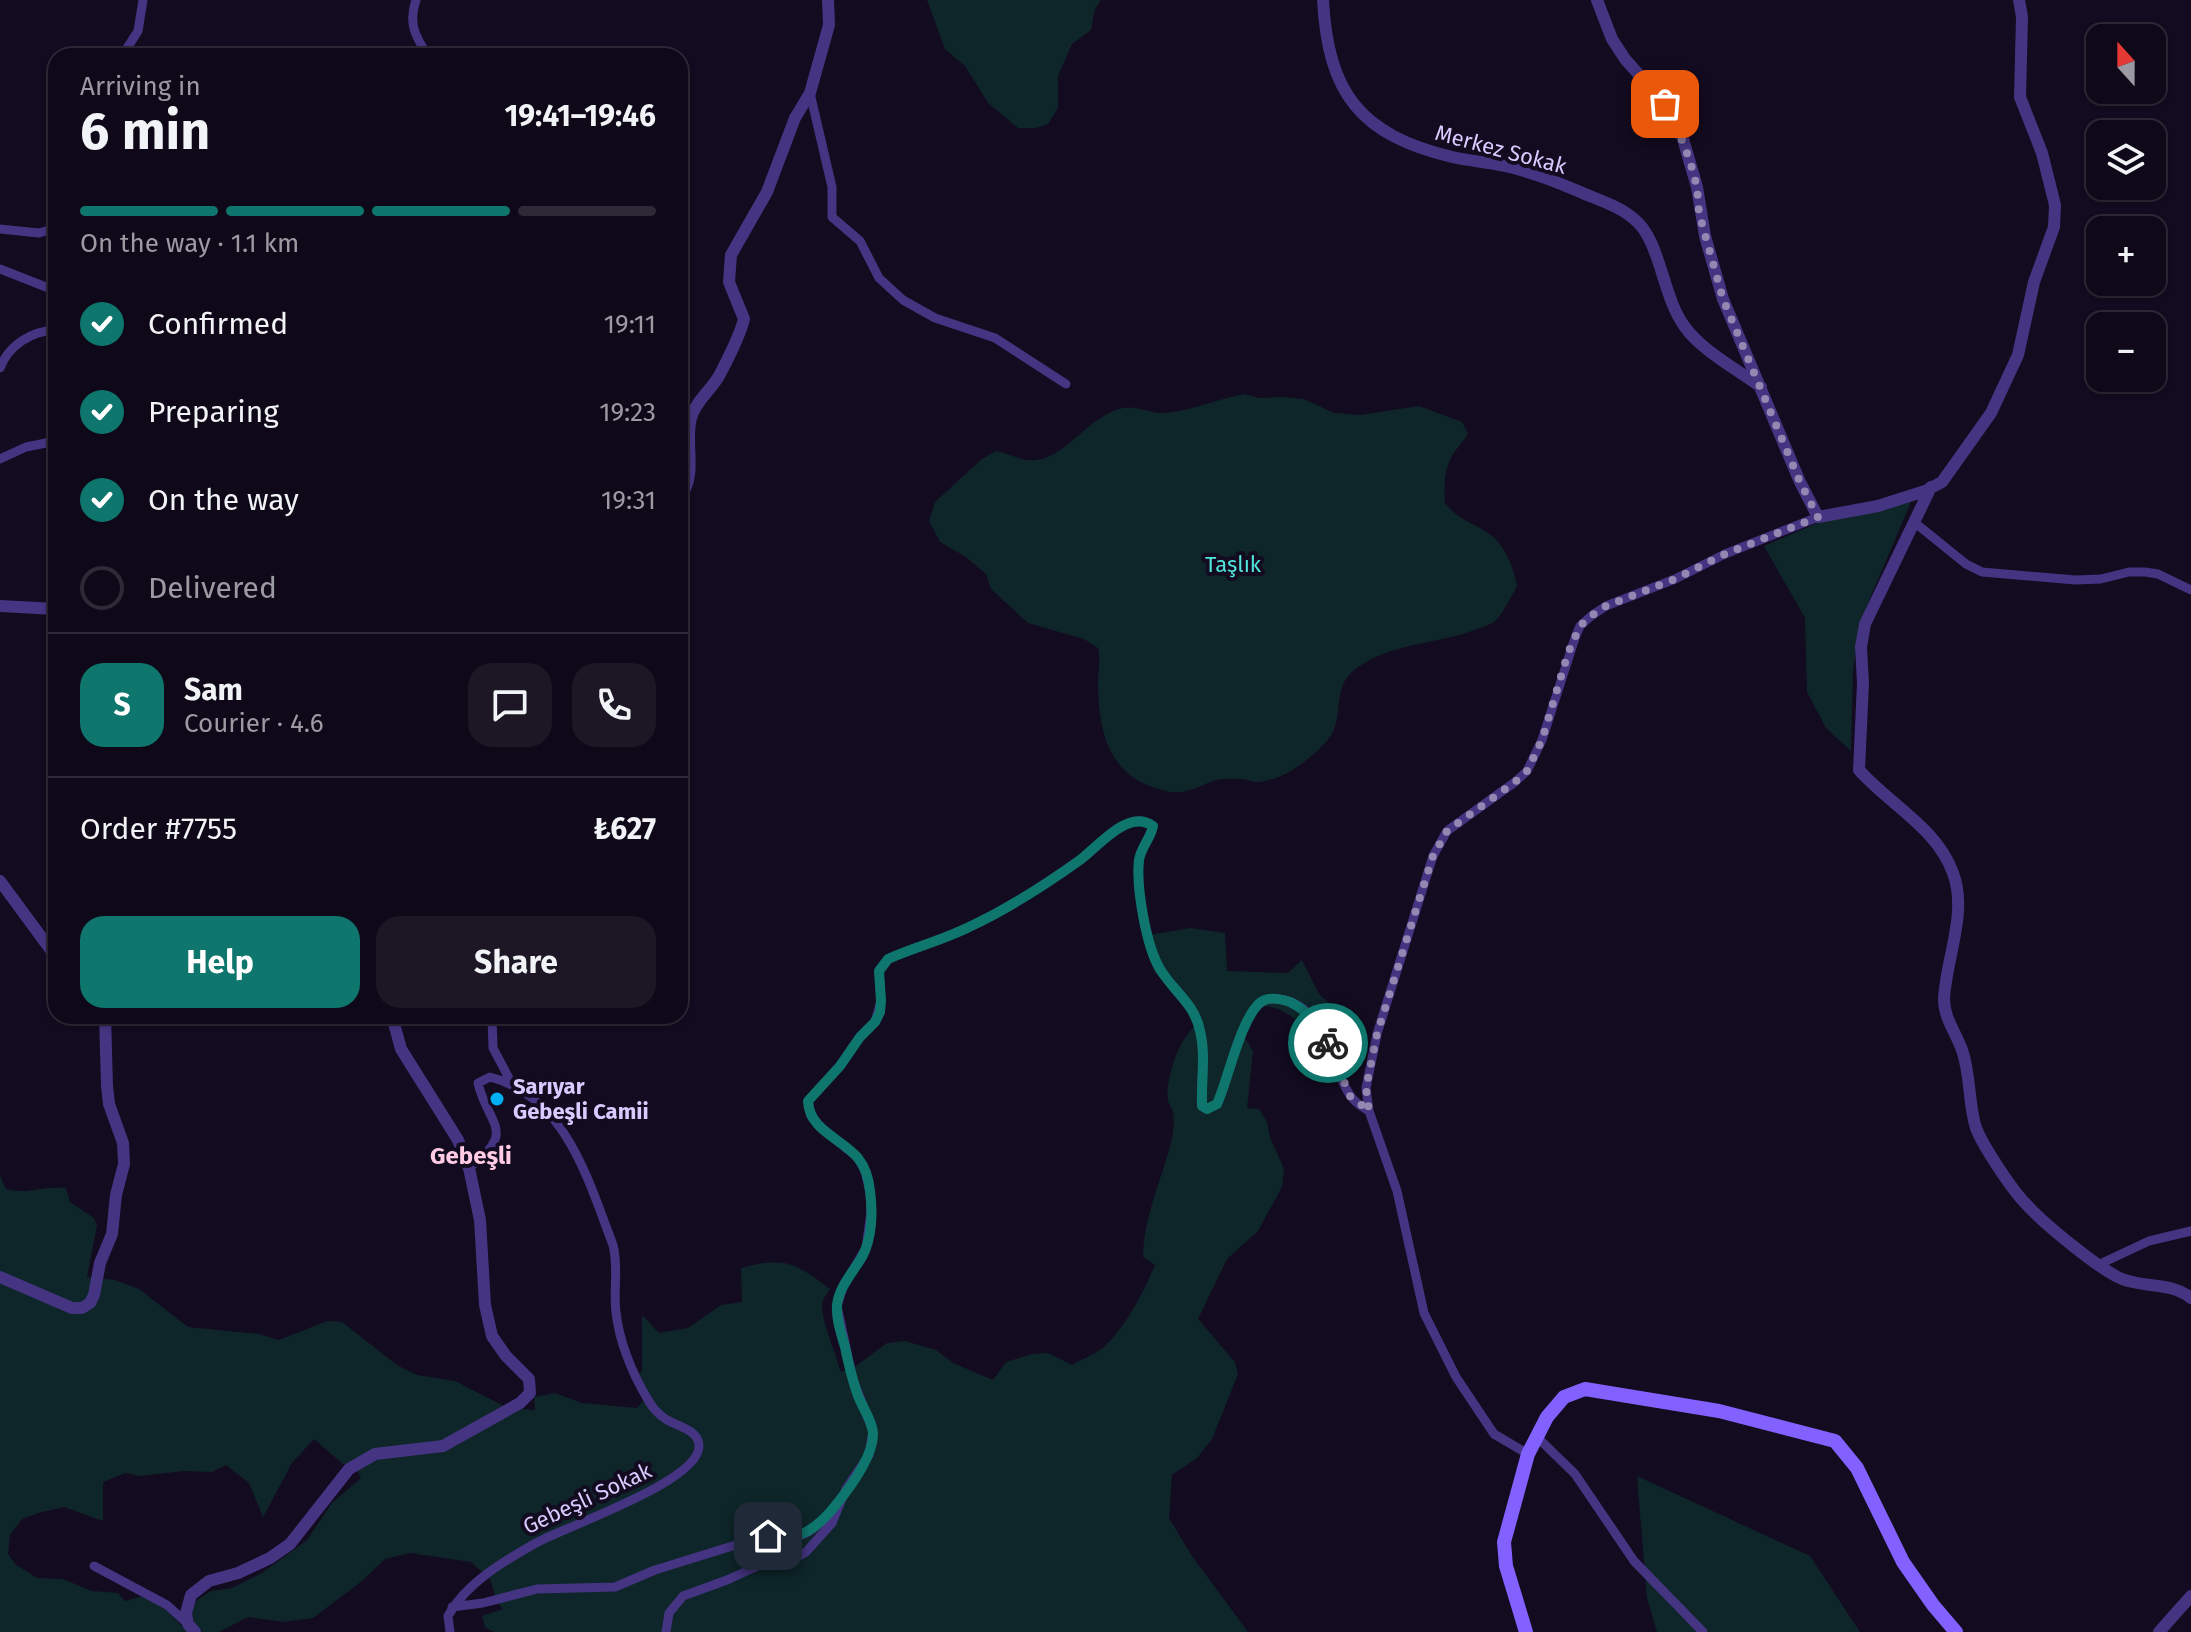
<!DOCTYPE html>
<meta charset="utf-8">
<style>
body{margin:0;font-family:"Fira Sans",sans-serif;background:#1c1625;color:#f1f3f6;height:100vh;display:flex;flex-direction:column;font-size:30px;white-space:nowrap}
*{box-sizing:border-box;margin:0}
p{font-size:26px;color:#9b9aa2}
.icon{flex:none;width:44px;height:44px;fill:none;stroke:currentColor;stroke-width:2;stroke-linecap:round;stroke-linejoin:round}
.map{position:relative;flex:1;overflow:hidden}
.panel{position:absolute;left:48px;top:48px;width:640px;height:976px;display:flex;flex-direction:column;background:#0e0818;border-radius:24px;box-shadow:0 2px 6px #0004,0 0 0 2px #2e2937}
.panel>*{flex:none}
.needle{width:52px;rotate:339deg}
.controls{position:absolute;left:2086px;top:24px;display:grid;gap:16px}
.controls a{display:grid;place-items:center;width:80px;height:80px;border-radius:16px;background:#0e0818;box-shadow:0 2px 6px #0004,0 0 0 2px #2e2937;font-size:40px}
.pin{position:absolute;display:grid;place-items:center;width:68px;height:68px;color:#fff;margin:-34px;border-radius:16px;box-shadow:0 4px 12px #0006}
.courier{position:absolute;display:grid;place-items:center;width:80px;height:80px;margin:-40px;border:6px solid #0f766e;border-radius:50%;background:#fff;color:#222;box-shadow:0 2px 10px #0007}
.summary em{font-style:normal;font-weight:700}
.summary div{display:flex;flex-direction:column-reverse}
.summary{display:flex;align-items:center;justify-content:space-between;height:136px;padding:0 32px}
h1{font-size:52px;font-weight:700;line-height:60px}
.bar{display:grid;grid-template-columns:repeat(4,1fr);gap:12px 8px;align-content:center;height:96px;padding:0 32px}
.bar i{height:10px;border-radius:6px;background:#2e2937}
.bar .on{background:#0f766e}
.bar p{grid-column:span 4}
.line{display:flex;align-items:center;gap:20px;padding:0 32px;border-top:2px solid #2e2937}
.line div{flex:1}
.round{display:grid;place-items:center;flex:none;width:84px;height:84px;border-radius:24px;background:#1c1625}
ol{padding:0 32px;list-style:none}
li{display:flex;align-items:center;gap:24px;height:88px}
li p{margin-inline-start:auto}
li .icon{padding:8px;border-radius:50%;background:#0f766e;color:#fff;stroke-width:4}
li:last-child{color:#9b9aa2}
li i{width:44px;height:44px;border:4px solid #2e2937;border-radius:50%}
.cta{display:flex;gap:16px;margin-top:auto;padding:16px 32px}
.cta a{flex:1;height:92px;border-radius:24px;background:#0f766e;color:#fff;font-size:32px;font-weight:700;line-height:92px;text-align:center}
.cta a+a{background:#1c1625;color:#f1f3f6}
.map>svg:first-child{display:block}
.green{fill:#0e262a}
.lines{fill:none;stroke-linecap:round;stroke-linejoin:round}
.minor{stroke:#453481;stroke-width:9}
.tertiary{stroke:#453481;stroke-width:12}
.secondary{stroke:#8261ff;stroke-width:14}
.done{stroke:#9487b1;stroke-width:8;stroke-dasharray:0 14.4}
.route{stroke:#0f766e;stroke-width:10}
.poi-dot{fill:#00b0f5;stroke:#130b20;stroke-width:3}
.labels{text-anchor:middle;stroke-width:8;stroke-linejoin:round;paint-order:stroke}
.street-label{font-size:22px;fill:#dacaff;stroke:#130b20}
.park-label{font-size:22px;fill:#51e4da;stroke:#130b20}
.poi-label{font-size:22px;font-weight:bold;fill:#dacaff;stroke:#130b20;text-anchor:start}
.neighbourhood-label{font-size:24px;font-weight:bold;fill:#ffcce3;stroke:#130b20}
</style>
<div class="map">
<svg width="2191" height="1632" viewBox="0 0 2191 1632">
<rect width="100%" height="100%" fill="#130b20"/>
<path class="green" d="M927 0H1101L1095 9 1091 30 1072 44 1058 76V108L1048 124 1036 128H1018L988 103 965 66 945 49Z
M1244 394 1259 398 1280 397 1304 399 1334 413 1360 415 1419 406 1462 422 1468 433C1464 442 1457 447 1452 456 1444 470 1444 487 1445 503 1460 522 1474 522 1492 536 1506 547 1514 569 1517 586 1511 597 1503 614 1494 622 1490 625 1482 627 1477 629 1437 645 1387 642 1352 672 1330 692 1347 721 1325 743 1308 761 1285 779 1259 782 1253 783 1247 779 1241 779 1236 778 1229 779 1223 779 1205 781 1190 795 1171 792 1111 782 1099 737 1098 684 1098 669 1101 664 1098 648L1084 639 1028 623 991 589 986 574 966 557 940 542 929 521 935 502 982 459 996 451C1006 453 1016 458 1026 460 1064 465 1085 416 1123 408 1137 405 1151 414 1166 413 1195 410 1216 399 1244 394Z
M1911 502 1859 624 1853 672 1851 751 1826 728 1807 692 1805 618 1764 546 1822 521Z
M1190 928 1225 933 1227 971 1288 973 1302 960 1319 994 1343 1015 1349 1029 1310 1026 1311 1036C1298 1019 1277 1002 1255 1007L1242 1033 1253 1051 1247 1108 1259 1109 1267 1122 1270 1137 1284 1169 1282 1187 1258 1231 1227 1259 1198 1319 1235 1362 1238 1374 1212 1439 1197 1458 1172 1475 1169 1518 1192 1556 1248 1632H494L485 1627 482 1616 503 1609 497 1602 490 1579 471 1562 410 1553 385 1559 362 1581 313 1618 283 1622 248 1617 219 1632H202L194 1623 192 1611 197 1600 211 1591 232 1588 262 1573 307 1540 332 1503 361 1478 355 1465 343 1464 314 1439 292 1463 263 1517 249 1483 226 1465 212 1472 184 1471 140 1476 125 1473 103 1482V1521L64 1507 38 1513 22 1519 10 1535 8 1554 15 1564 37 1578 63 1579 92 1591 118 1593 125 1601 144 1596 161 1605 188 1632H0V1176L6 1189C24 1195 46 1185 66 1188L70 1202 94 1218 97 1225 87 1277 115 1280 139 1289 188 1327 259 1334 279 1340 327 1321 342 1322 397 1365 417 1375 455 1381 508 1408 535 1410 534 1397 555 1393 582 1403 637 1408 643 1401 632 1377 642 1371V1315L659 1333 688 1328 721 1305 742 1302 741 1268C784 1256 796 1263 830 1289 828 1293 825 1296 823 1300 818 1317 837 1353 840 1371H849L887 1343 905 1341 936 1350 953 1363 993 1380 1006 1362 1032 1354 1048 1353 1072 1365C1081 1359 1092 1356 1100 1350 1123 1333 1144 1291 1155 1265L1143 1257C1144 1216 1161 1181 1171 1143 1173 1134 1175 1121 1173 1112 1172 1108 1169 1105 1168 1101 1165 1080 1178 1041 1194 1027L1185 1007 1154 971 1143 936Z
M1637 1476 1810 1556 1860 1632H1657L1647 1598Z"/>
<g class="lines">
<path class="minor" d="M416 0C408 23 415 36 428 56
M122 56 138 31 143 0
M810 93 832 187V217L860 241 879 278 903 300 935 318 995 338 1066 384
M0 229 39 233 56 228
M0 269 56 291
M0 368C9 345 31 331 56 330
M0 459 26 447 56 441
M1914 522 1966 564 1982 572 2075 580 2101 579 2129 572H2145L2158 574 2191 590
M492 1016 493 1048 512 1084
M2100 1264 2149 1241 2191 1231
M1537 1437 1575 1474 1634 1561 1703 1632
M1528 1454 1494 1434 1456 1377 1424 1313 1397 1191 1369 1111 1366 1088 1377 1034 1433 856 1447 831 1515 782 1527 771 1542 740 1575 638 1580 626 1591 616 1606 606 1675 579 1725 554 1818 517
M94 1566 167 1605 188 1624
M452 1607 483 1603 537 1589 615 1587 655 1570 755 1539C767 1536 777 1538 789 1538 812 1536 823 1520 837 1504
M450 1632 448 1616C466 1583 504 1561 536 1543 566 1526 702 1481 699 1445 698 1430 678 1426 667 1420 659 1415 651 1406 647 1398 632 1373 619 1341 616 1312 613 1289 619 1268 613 1245 588 1180 566 1097 490 1077L478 1083C488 1126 518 1130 469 1168
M666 1632 669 1613 683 1596 727 1580 764 1563 797 1557 806 1552 832 1523 846 1489 869 1455 873 1431 853 1380 837 1306 843 1287 866 1248 871 1212 870 1192 864 1167 856 1156 821 1128 811 1116 808 1101 840 1066 860 1037 875 1022 881 1001 879 971 888 959C915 947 943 940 969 927 1008 909 1045 885 1080 860 1098 847 1128 808 1153 826 1151 838 1141 847 1139 860 1136 887 1146 946 1160 969 1173 991 1195 1004 1200 1031 1206 1055 1200 1082 1202 1106L1207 1109 1217 1104C1231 1073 1235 1034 1257 1006 1262 1000 1271 998 1279 999 1328 1006 1328 1064 1350 1095 1354 1102 1362 1107 1369 1111"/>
<path class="tertiary" d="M1323 0C1328 93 1360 135 1452 157 1469 161 1488 162 1505 166 1533 172 1559 183 1585 194 1602 201 1620 207 1634 219 1661 240 1662 297 1685 327 1701 350 1738 370 1761 387
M1597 0 1612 39 1625 59 1665 104 1683 139 1697 187 1705 236 1723 299 1800 482 1818 517 1878 506 1925 491 1942 482 1991 413 2018 355 2034 282 2054 227 2055 205 2042 153 2020 97 2022 17 2019 0
M1931 487 1865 624 1861 647 1863 683 1859 770C1889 804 1937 828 1953 873 1968 913 1946 958 1944 999 1944 1018 1956 1033 1962 1050 1971 1075 1968 1103 1976 1128 1983 1146 2012 1190 2026 1204 2043 1223 2100 1270 2122 1279 2145 1288 2171 1282 2191 1298
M680 497C698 475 684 444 691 418 695 402 711 390 719 376 726 363 741 333 744 319L729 282 731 255 767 192 795 118 810 93 829 25 828 0
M0 606 56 609
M0 881 56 957
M0 1277 72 1308H82L90 1303 94 1295 100 1263 112 1234 116 1195 124 1164 123 1143 109 1104 107 1086 105 1016
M195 1632 188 1624 186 1613 191 1595 209 1581 238 1573 270 1558 290 1544 349 1469 375 1454 443 1446 520 1403 530 1393 529 1379 506 1356 492 1336 485 1305 480 1220 469 1168 458 1140 401 1049 392 1016
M2159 1632 2191 1596"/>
<path class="secondary" d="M1526 1632 1506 1566 1504 1542 1528 1454 1547 1417 1564 1397 1585 1389 1719 1411 1835 1441 1857 1468 1903 1562 1933 1605 1956 1632"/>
</g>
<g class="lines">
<path class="done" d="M1328 1043 1350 1096 1369 1111 1366 1088 1377 1034 1433 856 1447 831 1515 782 1527 771 1542 740 1568 653 1580 626 1591 616 1606 606 1675 579 1725 554 1818 517 1800 482 1723 299 1699 213 1697 187 1690 161 1675 122 1665 104"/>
<path class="route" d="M768 1536C797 1541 812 1532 831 1511 846 1493 874 1457 873 1433 872 1419 861 1406 857 1393 852 1378 848 1362 845 1347 841 1333 836 1319 837 1305 839 1287 853 1272 862 1257 872 1239 873 1212 870 1191 869 1180 865 1167 858 1158 841 1138 809 1130 808 1101L840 1066 860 1037 875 1022 880 1012 881 1001 879 971 888 959C915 947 943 940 969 927 1008 909 1045 885 1080 860 1098 847 1128 808 1153 826 1151 838 1141 847 1139 860 1136 887 1146 946 1160 969 1173 991 1195 1004 1200 1031 1206 1055 1201 1082 1202 1106L1207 1109 1217 1104C1228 1080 1241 1017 1261 1002 1269 996 1281 999 1290 1002 1307 1010 1321 1026 1328 1043"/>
</g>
<circle class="poi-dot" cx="497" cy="1099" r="8"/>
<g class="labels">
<g class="street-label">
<text transform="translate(1501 149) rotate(15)" y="8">Merkez Sokak</text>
<text transform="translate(587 1498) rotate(-25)" y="8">Gebeşli Sokak</text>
</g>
<g class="park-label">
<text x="1233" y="572">Taşlık</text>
</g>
<g class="poi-label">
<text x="513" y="1094">Sarıyar<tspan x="513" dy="25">Gebeşli Camii</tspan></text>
</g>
<g class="neighbourhood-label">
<text x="471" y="1164">Gebeşli</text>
</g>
</g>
</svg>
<div class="controls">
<a><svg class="needle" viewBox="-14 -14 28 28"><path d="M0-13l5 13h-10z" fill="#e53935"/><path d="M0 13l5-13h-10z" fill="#9b9aa2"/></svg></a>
<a><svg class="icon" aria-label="layers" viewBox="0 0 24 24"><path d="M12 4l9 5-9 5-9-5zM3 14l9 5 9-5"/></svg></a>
<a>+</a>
<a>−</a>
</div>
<div class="pin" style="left:1665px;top:104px;background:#ea580c"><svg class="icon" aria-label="bag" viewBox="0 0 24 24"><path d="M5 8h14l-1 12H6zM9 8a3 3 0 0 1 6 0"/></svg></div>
<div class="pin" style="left:768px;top:1536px;background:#1f2937"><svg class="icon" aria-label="home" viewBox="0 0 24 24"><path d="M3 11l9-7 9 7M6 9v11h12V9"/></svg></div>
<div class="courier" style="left:1328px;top:1043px"><svg class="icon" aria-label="bike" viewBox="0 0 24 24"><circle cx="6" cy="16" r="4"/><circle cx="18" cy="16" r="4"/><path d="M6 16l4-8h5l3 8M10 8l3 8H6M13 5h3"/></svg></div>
<section class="panel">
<div class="summary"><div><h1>6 min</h1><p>Arriving in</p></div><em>19:41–19:46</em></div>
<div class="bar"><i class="on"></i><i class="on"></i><i class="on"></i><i></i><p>On the way · 1.1 km</p></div>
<ol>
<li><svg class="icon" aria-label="check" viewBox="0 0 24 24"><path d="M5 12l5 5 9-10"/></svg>Confirmed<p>19:11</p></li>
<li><svg class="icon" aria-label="check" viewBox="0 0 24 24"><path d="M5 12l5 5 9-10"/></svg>Preparing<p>19:23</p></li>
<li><svg class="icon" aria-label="check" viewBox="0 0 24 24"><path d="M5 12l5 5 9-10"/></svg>On the way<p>19:31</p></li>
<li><i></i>Delivered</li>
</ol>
<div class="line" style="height:144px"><b class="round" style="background:#0f766e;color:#fff">S</b><div><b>Sam</b><p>Courier · 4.6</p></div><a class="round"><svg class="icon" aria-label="chat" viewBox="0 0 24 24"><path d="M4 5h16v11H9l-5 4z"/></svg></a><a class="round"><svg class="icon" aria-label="phone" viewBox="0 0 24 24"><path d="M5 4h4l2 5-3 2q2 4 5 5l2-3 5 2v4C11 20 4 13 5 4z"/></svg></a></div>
<div class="line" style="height:104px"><div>Order #7755</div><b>₺627</b></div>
<div class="cta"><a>Help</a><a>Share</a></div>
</section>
</div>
